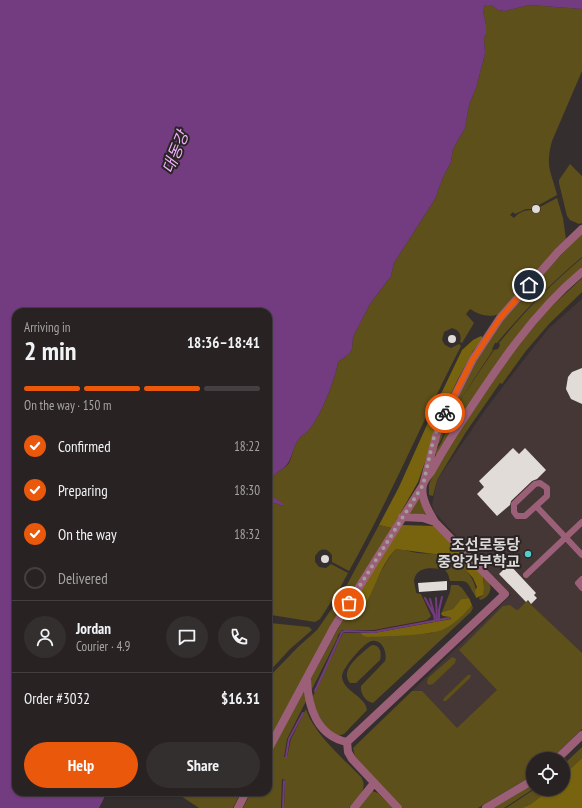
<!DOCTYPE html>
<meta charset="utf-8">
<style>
body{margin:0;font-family:"PT Sans Narrow","Noto Sans KR",sans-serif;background:#342f2f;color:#f1f3f6;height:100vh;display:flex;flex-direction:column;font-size:15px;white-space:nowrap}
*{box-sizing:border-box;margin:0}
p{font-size:13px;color:#a5a4a5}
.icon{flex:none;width:22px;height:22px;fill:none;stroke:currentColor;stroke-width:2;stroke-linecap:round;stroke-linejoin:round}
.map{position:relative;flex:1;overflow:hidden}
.side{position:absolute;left:12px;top:308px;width:260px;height:488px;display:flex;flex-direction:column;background:#282222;border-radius:12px;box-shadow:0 1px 3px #0004,0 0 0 1px #443f40}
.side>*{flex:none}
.fabs{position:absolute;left:526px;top:752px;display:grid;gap:8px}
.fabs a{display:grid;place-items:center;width:44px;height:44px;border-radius:50%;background:#282222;box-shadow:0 1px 3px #0004,0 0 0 1px #443f40;font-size:20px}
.pin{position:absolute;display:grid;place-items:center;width:34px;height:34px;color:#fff;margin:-17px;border:2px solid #fff;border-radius:50%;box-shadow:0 1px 4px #0007}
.courier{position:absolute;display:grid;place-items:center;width:40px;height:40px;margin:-20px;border:3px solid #ea580c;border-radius:50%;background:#fff;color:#222;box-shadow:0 1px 5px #0007}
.summary em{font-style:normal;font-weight:700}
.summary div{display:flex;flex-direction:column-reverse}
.summary{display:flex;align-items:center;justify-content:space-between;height:68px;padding:0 12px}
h1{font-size:26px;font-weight:700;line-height:30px}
.bar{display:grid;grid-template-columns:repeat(4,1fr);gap:6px 4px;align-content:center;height:48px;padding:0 12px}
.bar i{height:5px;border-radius:3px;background:#443f40}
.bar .active{background:#ea580c}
.bar p{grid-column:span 4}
.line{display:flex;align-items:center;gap:10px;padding:0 12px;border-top:1px solid #443f40}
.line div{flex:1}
.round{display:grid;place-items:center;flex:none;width:42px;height:42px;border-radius:21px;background:#342f2f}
ol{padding:0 12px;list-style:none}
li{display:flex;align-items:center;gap:12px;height:44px}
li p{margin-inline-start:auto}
li .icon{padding:4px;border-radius:50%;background:#ea580c;color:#fff;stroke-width:4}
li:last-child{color:#a5a4a5}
li i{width:22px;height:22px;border:2px solid #443f40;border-radius:50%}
.button{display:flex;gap:8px;margin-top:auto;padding:8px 12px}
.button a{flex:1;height:46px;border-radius:24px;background:#ea580c;color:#fff;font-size:16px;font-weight:700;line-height:46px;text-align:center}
.button a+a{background:#342f2f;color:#f1f3f6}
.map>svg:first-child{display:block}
.built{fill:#443735}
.green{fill:#5e501a}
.forest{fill:#78640e}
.water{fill:#733b80}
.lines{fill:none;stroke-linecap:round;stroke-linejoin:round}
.stream{stroke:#733b80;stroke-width:2}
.building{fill:#e2dcd8}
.pedestrian{stroke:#9b6078;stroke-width:6}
.minor{stroke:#9b6078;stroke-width:8}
.done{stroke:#a29c9c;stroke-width:4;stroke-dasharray:0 7.2}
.route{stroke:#ea580c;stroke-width:5}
.poi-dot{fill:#52cdce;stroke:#2a2524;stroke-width:1.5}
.labels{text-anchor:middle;stroke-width:4;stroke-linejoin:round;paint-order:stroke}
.poi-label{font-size:15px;font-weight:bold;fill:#dcd8d8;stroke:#2a2524;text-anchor:end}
.water-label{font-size:16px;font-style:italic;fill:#efb1fd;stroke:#2a2524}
</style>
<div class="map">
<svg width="582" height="808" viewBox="0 0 582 808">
<rect width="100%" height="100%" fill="#352e2e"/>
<path class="built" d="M582 299V673L456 735 413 690 511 595 435 513 432 505 437 480 488 406 529 353 549 328Z"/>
<path class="green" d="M485 5H491L498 10 505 11 529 5 582 9V71L552 141C545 167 551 171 557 195L539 205 534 204 531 209H526L515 214 513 212 510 215 514 218C518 213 524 210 531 210L533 213H538L541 210 540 207 557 198 563 218 566 239 499 314C489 318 479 315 470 309L466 314 474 323 462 343 460 342C462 335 459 330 452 328L444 332 442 340 445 345 451 348 459 344 461 346C423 420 390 498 349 571L332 562V555C329 550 324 548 319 551L315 556V562L319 567 326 568 331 564 348 573 340 588 320 619 315 622 271 615 272 608 268 597V506L275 503 283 506V504C276 499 267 492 270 482 273 472 283 471 289 463 293 455 293 447 298 440 300 436 304 435 307 432 320 419 335 380 338 362L349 354 352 349 353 337 370 304 391 276 394 263 435 199 443 177 451 162 453 149 465 128 469 105 476 88 485 54 484 38 486 34V24L483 12Z
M570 164 582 176V223L579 224 570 220 567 216 559 183V180Z
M582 234V257C551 283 523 312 497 343H495L492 349 493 350 453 411 440 442 436 448 438 438 475 360 501 320 562 254Z
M582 258V271L546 304 437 455 434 453 441 443 454 412 463 396 494 350 498 349 500 345 499 343C524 312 551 284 582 258Z
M582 278V292L549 324 525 352 502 384 500 383 466 432 437 480 433 496 429 495V485L432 477 444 454 518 345 548 310Z
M419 495 427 515 409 513Z
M379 525 392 528 268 745V678L298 647 317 630 342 594Z
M396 549C404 549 410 552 418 553 426 554 435 553 443 556 461 561 476 577 477 596L476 597C465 580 471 581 450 581L448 574 445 570C435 568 417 565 414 580 414 584 416 589 416 593L421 594 431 616 427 620 374 630H342L338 635 337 639 287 739 284 757H287L291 739 306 709C314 734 343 758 361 777 369 790 357 798 349 808H284L285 780 282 779 281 808H243L251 792H268V757L347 612 364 608C370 592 385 561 396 549Z
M483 574C488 581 494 586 488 595 485 598 484 599 480 600L479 598 483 595 484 582Z
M451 585H458L462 588 469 598 461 599 453 609 442 612 450 592Z
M527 601 582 653V729L551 759H533V775L478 808H403L355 757 353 748 412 691H422L457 728 497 690 459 650 503 606 510 605 515 609 518 610Z
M472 605 473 608 471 612 373 703C366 702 360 694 361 686L385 661C388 652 381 636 369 642 362 646 343 667 342 676 342 691 366 696 367 710L344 734C328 741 315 710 312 698L343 633H360L363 636 432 633 463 614Z
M270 623 309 627 312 630 290 649 268 673V631Z
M372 645C380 645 382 652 380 660L356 683H350C339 670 360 655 369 647Z
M452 657 456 659 455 663 433 684 429 685 427 683 428 678Z
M468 675H471L470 678 446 701H443L444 698Z
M582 747V758L563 776V765Z
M533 782V789L504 808H491Z
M535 789H550L531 804 522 808H506Z
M372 791 378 793 393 808H357Z
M175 792H241L233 808H199Z"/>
<path class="forest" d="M481 336 483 338 473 351 458 379 443 410 418 482 392 528 379 525 399 487 439 398 462 350 473 340Z
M402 525 434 526 483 574 484 589 483 595 476 598 475 591 477 587 473 578 461 565 454 560 442 555 396 549C378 567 374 596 358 615L347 612Z
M469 598 472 605C465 614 454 624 444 629 431 636 385 636 368 637L363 636 360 633H374L451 619 450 617 443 616 441 614 442 612 453 609 461 599Z
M582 758V808H522L531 804 550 789H563V776Z"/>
<path class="water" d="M0 0H582V9L529 5 505 11 498 10 491 5H485L483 12 486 24V34L484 38 485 54 476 88 469 105 465 128 453 149 451 162 443 177 435 199 394 263 391 276 370 304 353 337 352 349 349 354 338 362C335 380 320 419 307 432 304 435 300 436 298 440 293 447 293 455 288 463 283 471 273 472 270 482 267 493 276 499 284 504L283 506 275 503 268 506V312H16V792H107L99 808H0Z"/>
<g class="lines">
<path class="stream" d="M425 598 434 615 435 621
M436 598 437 621
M430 599 435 617
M439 620V610L442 597
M315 691 342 632 345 631 374 632 449 618
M286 757 289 739 303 713
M283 808 284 781"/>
</g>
<path class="building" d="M532 209a4 4 0 1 1 8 0a4 4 0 1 1-8 0Z
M448 339a4 4 0 1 1 8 0a4 4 0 1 1-8 0Z
M582 368V404L571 399 566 389 568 377 572 372Z
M513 448 519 454 525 448 546 470 537 479 532 481 511 501 510 505 497 516 477 494 484 487 479 481Z
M321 559a4 4 0 1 1 8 0a4 4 0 1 1-8 0Z
M509 564 536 593 534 595 537 598 531 604 528 600 526 602 499 574Z
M447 581V590L419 592 418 583Z"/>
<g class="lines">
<path class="pedestrian" d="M540 483 547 488V496L525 516H517L514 512V504L535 484Z
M536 506 582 555
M526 575 582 522
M582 579 578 583 582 588"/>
<path class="minor" d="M402 517 423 518 435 522
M307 680C308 707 317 736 347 742
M268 750 334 627 423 485 438 429 473 359 500 318 558 252 582 229
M557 759 582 735
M238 808 246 792
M354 808 374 783
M398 808 352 759 348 752 347 742 505 594 435 522C429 512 420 497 423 485 424 481 428 476 431 472 437 461 444 449 451 438 490 379 527 318 582 272
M486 808 533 780"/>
</g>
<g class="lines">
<path class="done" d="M349 603 423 485 434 437 445 413"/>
<path class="route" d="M445 413 473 359 500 318 529 285"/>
</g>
<circle class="poi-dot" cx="528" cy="554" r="4"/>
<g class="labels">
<g class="poi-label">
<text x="520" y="550">조선로동당<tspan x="520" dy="17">중앙간부학교</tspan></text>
</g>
<g class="water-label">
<text transform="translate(175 152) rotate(-68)" y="6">대동강</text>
</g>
</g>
</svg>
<div class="fabs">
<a><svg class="icon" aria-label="locate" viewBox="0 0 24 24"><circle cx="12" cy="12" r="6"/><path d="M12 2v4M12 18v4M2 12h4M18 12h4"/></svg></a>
</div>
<div class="pin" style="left:349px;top:603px;background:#ea580c"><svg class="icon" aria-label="bag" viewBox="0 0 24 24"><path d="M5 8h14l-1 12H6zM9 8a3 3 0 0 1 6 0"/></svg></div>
<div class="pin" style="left:529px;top:285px;background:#1f2937"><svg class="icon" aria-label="home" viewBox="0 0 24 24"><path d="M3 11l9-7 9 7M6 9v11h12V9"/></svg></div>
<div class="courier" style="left:445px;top:413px"><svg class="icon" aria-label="bike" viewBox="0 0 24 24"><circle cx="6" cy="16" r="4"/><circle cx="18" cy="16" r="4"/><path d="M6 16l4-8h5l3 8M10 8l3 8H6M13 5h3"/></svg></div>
<section class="side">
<div class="summary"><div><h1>2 min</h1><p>Arriving in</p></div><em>18:36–18:41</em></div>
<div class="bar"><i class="active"></i><i class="active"></i><i class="active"></i><i></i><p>On the way · 150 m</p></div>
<ol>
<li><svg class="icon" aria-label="check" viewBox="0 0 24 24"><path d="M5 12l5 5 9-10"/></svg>Confirmed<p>18:22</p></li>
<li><svg class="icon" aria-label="check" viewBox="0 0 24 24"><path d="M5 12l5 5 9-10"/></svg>Preparing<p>18:30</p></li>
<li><svg class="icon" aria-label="check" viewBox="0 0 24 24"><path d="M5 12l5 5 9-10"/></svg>On the way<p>18:32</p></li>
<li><i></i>Delivered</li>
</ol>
<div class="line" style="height:72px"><a class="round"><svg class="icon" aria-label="person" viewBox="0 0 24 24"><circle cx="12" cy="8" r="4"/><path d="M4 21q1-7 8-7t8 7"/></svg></a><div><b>Jordan</b><p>Courier · 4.9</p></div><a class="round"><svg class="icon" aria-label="chat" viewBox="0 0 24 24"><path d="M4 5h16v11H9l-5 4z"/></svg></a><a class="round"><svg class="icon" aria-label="phone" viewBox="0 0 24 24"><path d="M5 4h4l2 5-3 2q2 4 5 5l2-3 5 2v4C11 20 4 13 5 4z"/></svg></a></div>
<div class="line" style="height:52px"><div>Order #3032</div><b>$16.31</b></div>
<div class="button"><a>Help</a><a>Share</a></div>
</section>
</div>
